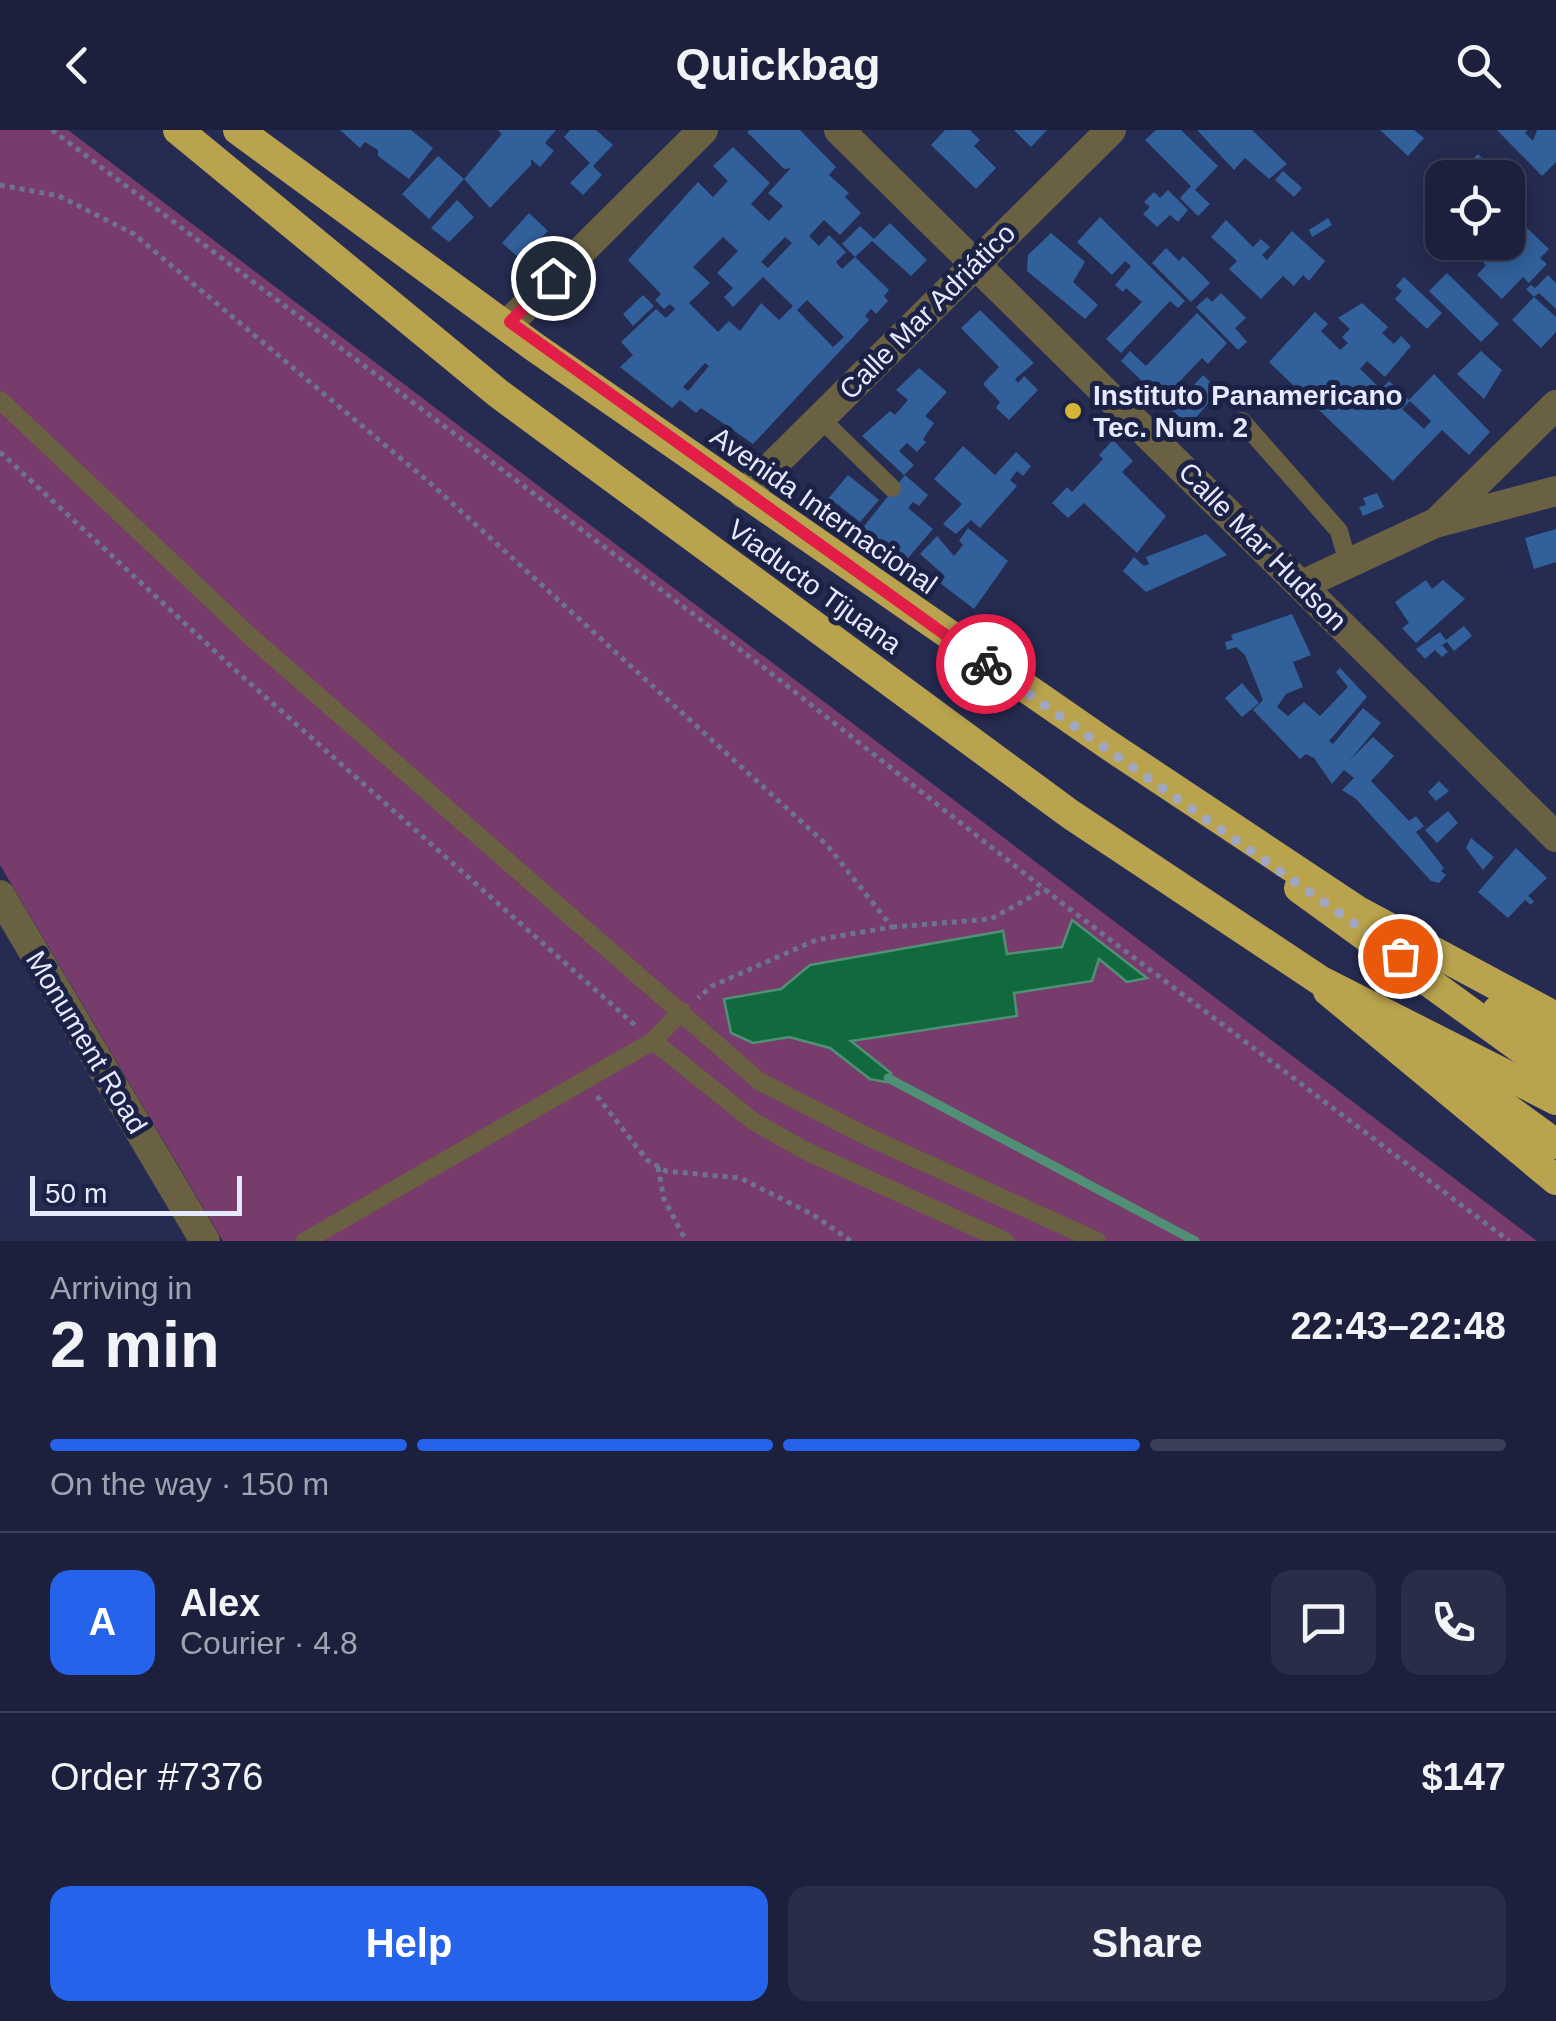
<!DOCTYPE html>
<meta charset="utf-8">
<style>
body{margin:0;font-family:Helvetica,sans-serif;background:#292d48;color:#f1f3f6;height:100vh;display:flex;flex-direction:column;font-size:38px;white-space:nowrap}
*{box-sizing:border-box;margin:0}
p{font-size:32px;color:#a0a3b0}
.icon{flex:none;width:55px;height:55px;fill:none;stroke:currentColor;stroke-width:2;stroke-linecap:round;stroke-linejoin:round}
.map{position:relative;height:1111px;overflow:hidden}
.side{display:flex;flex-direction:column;background:#1c203d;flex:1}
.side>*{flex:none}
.buttons{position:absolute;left:1425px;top:30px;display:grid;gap:20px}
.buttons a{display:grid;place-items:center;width:100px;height:100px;border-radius:20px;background:#1c203d;box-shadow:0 5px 25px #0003,0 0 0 2px #3a3e57;font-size:50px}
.scale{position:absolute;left:30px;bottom:25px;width:212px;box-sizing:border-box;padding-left:10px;border:5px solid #e5eafe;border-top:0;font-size:28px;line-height:35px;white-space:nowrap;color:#e5eafe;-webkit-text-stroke:8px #1c2146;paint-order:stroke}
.pin{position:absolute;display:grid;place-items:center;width:85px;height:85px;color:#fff;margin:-42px;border:5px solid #fff;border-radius:50%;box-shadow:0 2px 10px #0007}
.courier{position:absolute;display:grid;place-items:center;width:100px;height:100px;margin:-50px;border:8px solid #e11d48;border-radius:50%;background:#fff;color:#222;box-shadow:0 2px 12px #0007}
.summary em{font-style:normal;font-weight:700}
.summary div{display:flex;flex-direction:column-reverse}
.summary{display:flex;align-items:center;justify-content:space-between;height:170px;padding:0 50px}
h1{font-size:65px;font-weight:700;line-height:75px}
.bar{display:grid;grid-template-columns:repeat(4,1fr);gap:15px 10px;align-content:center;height:120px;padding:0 50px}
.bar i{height:12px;border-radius:8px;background:#3a3e57}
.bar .active{background:#2563eb}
.bar p{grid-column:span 4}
.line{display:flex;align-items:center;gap:25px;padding:0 50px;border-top:2px solid #3a3e57}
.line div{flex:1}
.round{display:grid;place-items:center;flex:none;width:105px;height:105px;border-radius:20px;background:#292d48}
.cta{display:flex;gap:20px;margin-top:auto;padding:20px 50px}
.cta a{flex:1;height:115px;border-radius:20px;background:#2563eb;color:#fff;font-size:40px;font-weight:700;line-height:115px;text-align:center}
.cta a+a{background:#292d48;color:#f1f3f6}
header{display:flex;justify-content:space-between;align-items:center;height:130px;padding:0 50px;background:#1c203d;font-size:45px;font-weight:700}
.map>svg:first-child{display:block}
.green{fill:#773b6c}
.water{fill:#116a3d;stroke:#519077;stroke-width:2.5}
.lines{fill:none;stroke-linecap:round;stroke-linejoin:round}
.stream{stroke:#519077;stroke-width:9}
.building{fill:#31609b;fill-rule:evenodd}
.path{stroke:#6d7291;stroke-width:5;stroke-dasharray:5 5;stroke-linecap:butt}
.lane{stroke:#696141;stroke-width:18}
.street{stroke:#696141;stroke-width:30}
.highway{stroke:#b9a34e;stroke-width:30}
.highway-bridge{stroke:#b9a34e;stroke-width:30}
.done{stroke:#a2a7c1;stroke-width:10;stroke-dasharray:0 18}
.route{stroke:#e11d48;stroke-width:12}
.poi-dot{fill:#d4b535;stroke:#1c2146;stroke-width:4}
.labels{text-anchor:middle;stroke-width:10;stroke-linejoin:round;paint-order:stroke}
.street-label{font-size:28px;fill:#e5eafe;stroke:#1c2146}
.poi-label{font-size:28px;font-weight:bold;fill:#e5eafe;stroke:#1c2146;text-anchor:start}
</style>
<header><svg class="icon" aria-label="back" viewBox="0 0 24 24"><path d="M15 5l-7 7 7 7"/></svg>Quickbag<svg class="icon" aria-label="search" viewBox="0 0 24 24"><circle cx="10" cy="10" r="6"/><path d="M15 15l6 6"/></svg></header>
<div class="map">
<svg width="1556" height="1111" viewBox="0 0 1556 1111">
<rect width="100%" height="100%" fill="#262b51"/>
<path class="green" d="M0 0H68L1537 1111H223L0 735Z"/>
<path class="water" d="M1072 790 1147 848 1127 852 1099 829 1092 851 1014 863 1017 886 851 911 891 943 886 952 870 949 830 918 789 907 753 913 731 903 724 869 781 859 810 835 1003 801 1007 824 1062 817Z"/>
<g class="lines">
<path class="stream" d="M888 948 1195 1111"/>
</g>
<path class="building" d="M340 0H411L433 18 409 49 378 26V20L365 12 360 18Z
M498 0H556L545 13 554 21 540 37 531 29V35L490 78 464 49 429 89 402 64 438 26 464 49 502 4Z
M570 0H596L613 15 593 36 602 45 583 65 570 53 590 33 564 7Z
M750 0H800L836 37 829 45 849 63 845 67 861 83 840 105 824 90 809 106 819 116 829 105 846 122 836 132 842 139 855 127 842 114 860 96 874 109 890 93 927 130 911 146 872 111 855 127 889 160 884 166 888 171 876 184 871 179 865 186 869 190 753 314 701 278 696 283 680 270 672 278 620 237 633 225 621 212 656 179 666 188 675 179 670 174 664 179 655 170 661 164 628 130 698 52 713 67 728 51 713 36 733 17 770 53 751 74 769 91 783 76 768 63 791 38 784 39 747 2ZM723 107 738 121 717 143 733 158 724 167 733 177 763 147 793 176 779 190 761 173 740 201 729 191 718 202 689 173 710 153 693 137ZM785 107 792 113 768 138 761 132ZM807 170 844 207 833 217 797 180ZM705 233 709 236 688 261 683 257Z
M945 0H970L980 10 974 16 996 38 976 59 931 15Z
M1014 0H1047L1031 17Z
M1156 0H1181L1218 36 1195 60 1210 74 1198 86 1180 68 1191 56 1145 10Z
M1197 0H1252L1287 34 1269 49 1245 28 1234 40Z
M1380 0H1414L1424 8 1408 26Z
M1497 0H1528L1525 3 1533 11 1537 0H1556V32L1542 46Z
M1478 24 1501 48H1454Z
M1283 41 1302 58 1294 67 1275 50Z
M1168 60 1188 80 1178 92 1170 85 1157 97 1143 84 1150 77 1144 72 1154 62 1160 68Z
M457 70 474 87 449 112 431 98Z
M529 83 548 101 520 129 502 113Z
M1100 87 1185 171 1178 178 1170 171 1121 223 1106 209 1142 172 1126 158 1123 162 1115 155 1131 136 1125 131 1112 145 1077 112Z
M1328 88 1332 95 1312 107 1309 100Z
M1226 90 1253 117 1261 109 1270 117 1262 125 1267 130 1292 101 1325 131 1309 151 1303 145 1294 156 1283 146 1261 169 1229 139 1237 131 1211 107Z
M1523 94 1549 119 1540 128 1547 134 1529 153 1523 147 1502 169 1477 145 1486 135 1463 112H1487L1495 120 1499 116 1495 112H1508V99L1513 104Z
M1051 103 1085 132 1073 152 1098 175 1085 189 1027 141 1028 125Z
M1166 118 1179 131 1183 126 1210 153 1191 172 1152 133Z
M1447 143 1499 194 1481 212 1429 161Z
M1548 145 1556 153V179L1539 163 1534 167 1556 187V202L1541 218 1512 190 1534 167 1526 159 1531 155 1535 158Z
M1404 147 1442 183 1427 199 1395 169 1402 161 1396 156Z
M1221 163 1246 188 1235 198 1247 212 1238 220 1196 177 1207 167 1212 172Z
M643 165 654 176 633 196 623 184Z
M1362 173 1388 197 1382 203 1394 214 1401 206 1411 216 1385 247 1367 231 1360 239 1381 259 1389 251 1409 270 1434 244 1490 302 1469 325 1442 300 1393 351 1269 232 1315 182 1328 194 1321 201 1340 220 1348 213 1342 207 1350 199 1338 188ZM1410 271 1431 291 1424 299 1402 279Z
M980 180 1034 233 1015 249 1018 253 1024 246 1038 260 1009 290 996 278 1000 272 983 254 999 237 961 198Z
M1197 183 1227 213 1208 234 1202 228 1162 270 1121 231 1130 221 1146 236Z
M1481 221 1502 240 1484 269 1457 244Z
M919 238 947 262 925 286 934 293 923 309 926 312 917 322 907 313 899 321 914 335 904 345 862 306 890 281 895 285 908 270 896 260Z
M1203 245 1219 260 1189 296 1172 280Z
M1113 310 1133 331 1122 342 1166 386 1137 423 1084 373 1068 388 1052 373 1067 357 1072 362 1103 329 1099 325Z
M963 316 995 345 1016 322 1031 336 1023 346 1017 341 1010 350 1017 356 980 398 971 390 956 404 943 394 962 374 934 349Z
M848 345 879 370 860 392 836 373 830 381 823 375Z
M905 345 928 365 919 376 913 372 908 378 933 399 902 435 861 400Z
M1377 363 1384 377 1363 386 1359 377 1366 375 1363 368Z
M968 398 1008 431 974 479 940 453 945 446 920 424 937 406 954 426 963 415 959 411Z
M1556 399V432L1534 439 1525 408Z
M1206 404 1227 425 1146 462 1123 441 1134 427 1144 436 1149 434 1146 427Z
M1426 450 1432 459 1443 450 1465 469 1416 513 1402 498 1409 493 1395 472Z
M1292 484 1311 525 1293 532 1303 557 1286 564 1277 577 1288 586 1304 572 1320 586 1348 557 1336 542 1340 538 1367 567 1329 611 1333 614 1363 578 1381 593 1349 631 1373 607 1394 626 1371 651 1409 691 1416 686 1424 696 1416 702 1444 738 1441 741 1446 745 1439 753 1431 751 1356 669 1342 660 1354 648 1344 640 1332 654 1314 628 1306 624 1300 629 1253 580 1263 570 1245 525 1236 517 1227 520 1225 512 1233 510 1231 505Z
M1464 496 1472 506 1454 521 1447 512 1442 515 1448 522 1442 527 1435 520 1425 529 1416 519 1440 502 1446 510Z
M1242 553 1259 573 1242 587 1225 568Z
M1439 651 1449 661 1436 671 1428 662Z
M1448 681 1458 693 1437 713 1425 700Z
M1471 708 1494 727 1483 740 1466 718Z
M1516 718 1547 748 1528 766 1534 771 1531 775 1525 770 1508 788 1478 762Z"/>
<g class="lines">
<path class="path" d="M52 0 762 536 1067 777 1509 1111
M0 55 59 66 134 104 430 353 827 715 892 797 816 810 712 856 698 868
M0 322 234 539 636 896
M892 797 991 789 1045 759
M597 966 647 1030 666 1041 740 1048 812 1084 851 1111
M658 1037 664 1069 686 1111"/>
<path class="lane" d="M0 270 252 508 759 951 862 1004 1097 1111
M820 288 892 358
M1242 291 1339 401 1348 433
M653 911 682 881
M305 1111 653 911 753 991 806 1021 1005 1111"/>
<path class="street" d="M839 0 1556 707
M510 192 703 0
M744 364 1111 0
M1438 391 1556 275
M1302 455 1435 393 1556 361
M0 765 205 1111"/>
<path class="highway" d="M1299 758 1556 944
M1328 861 1556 1050
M1497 881 1556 915
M1424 918 1556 1014"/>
<path class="highway-bridge" d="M178 0 499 264 1070 684 1321 851 1556 970
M238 0 533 216 1107 614 1358 781 1556 887"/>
</g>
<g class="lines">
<path class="done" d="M986 534 1400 826"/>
<path class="route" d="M553 148 510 192 986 534"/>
</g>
<circle class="poi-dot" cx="1073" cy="281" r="10"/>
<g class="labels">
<g class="street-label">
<text transform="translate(927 181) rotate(-45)" y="10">Calle Mar Adriático</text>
<text transform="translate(824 380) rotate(35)" y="10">Avenida Internacional</text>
<text transform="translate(1263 416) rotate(45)" y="10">Calle Mar Hudson</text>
<text transform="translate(815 456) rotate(36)" y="10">Viaducto Tijuana</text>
<text transform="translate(87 912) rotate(59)" y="10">Monument Road</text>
</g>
<g class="poi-label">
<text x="1093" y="275">Instituto Panamericano<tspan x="1093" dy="32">Tec. Num. 2</tspan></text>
</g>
</g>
</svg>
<div class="buttons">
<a><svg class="icon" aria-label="locate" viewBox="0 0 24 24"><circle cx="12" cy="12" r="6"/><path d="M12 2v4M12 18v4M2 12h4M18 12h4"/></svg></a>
</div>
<div class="scale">50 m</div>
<div class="pin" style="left:1400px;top:826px;background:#ea580c"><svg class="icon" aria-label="bag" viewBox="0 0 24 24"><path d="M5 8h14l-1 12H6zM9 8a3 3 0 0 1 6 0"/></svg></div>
<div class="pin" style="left:553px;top:148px;background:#1f2937"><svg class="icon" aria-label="home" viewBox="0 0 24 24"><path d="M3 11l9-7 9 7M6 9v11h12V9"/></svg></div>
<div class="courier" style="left:986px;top:534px"><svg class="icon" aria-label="bike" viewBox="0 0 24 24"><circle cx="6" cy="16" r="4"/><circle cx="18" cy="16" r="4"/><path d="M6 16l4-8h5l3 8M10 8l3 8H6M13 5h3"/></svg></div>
</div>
<section class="side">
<div class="summary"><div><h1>2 min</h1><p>Arriving in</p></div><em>22:43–22:48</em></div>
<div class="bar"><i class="active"></i><i class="active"></i><i class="active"></i><i></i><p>On the way · 150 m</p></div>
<div class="line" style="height:180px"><b class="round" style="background:#2563eb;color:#fff">A</b><div><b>Alex</b><p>Courier · 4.8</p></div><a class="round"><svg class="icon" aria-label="chat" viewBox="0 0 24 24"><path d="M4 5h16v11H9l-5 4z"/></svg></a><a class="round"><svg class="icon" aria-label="phone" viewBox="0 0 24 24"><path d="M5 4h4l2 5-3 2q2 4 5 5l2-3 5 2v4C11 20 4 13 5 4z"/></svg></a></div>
<div class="line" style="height:130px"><div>Order #7376</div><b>$147</b></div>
<div class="cta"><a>Help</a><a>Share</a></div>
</section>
